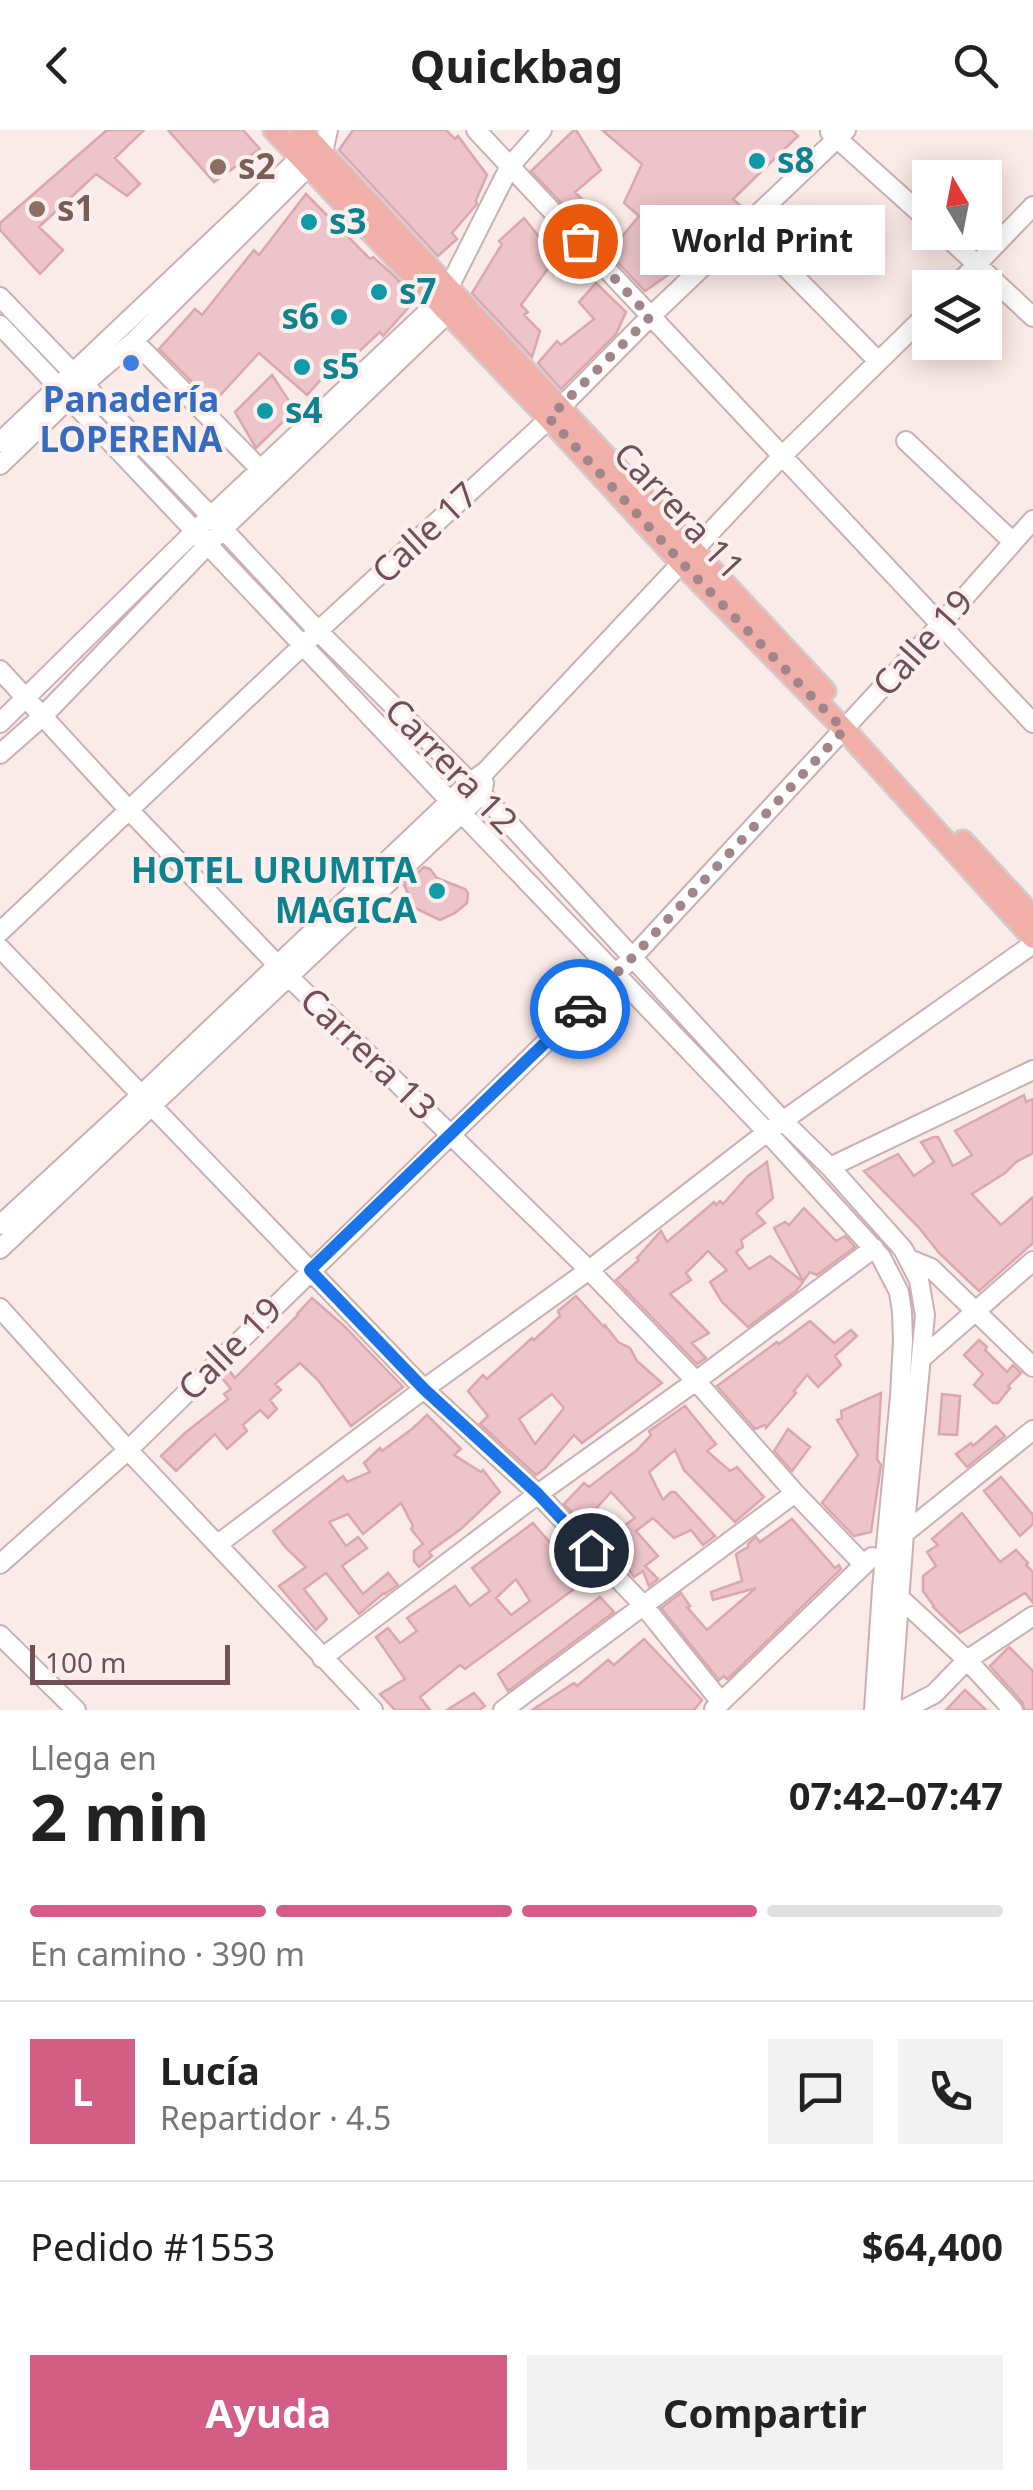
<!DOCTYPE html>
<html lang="es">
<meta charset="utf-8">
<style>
body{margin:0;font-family:"Noto Sans",sans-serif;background:#f2f2f2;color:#222;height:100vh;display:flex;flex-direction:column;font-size:38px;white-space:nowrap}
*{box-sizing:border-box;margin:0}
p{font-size:32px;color:#767676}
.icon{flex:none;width:55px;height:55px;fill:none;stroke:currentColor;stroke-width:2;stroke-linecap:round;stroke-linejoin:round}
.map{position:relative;height:1580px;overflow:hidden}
.details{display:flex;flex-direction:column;background:#fff;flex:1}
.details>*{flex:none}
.needle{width:65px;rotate:350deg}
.buttons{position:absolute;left:912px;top:30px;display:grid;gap:20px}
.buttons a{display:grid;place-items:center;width:90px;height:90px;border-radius:0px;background:#fff;box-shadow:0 5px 25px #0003;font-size:50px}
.scale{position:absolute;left:30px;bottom:25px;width:200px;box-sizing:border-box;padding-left:10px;border:5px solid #714f56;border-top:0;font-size:28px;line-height:35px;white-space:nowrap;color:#714f56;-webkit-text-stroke:8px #fdefee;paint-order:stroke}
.pin{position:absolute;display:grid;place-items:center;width:85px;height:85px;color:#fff;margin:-42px;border:5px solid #fff;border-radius:50%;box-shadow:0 2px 10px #0007}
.courier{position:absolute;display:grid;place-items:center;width:100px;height:100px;margin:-50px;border:8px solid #1a73e8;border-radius:50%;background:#fff;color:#222;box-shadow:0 2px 12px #0007}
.bubble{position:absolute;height:70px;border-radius:0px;background:#fff;box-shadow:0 5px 25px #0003;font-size:32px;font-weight:700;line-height:70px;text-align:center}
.overview em{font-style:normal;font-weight:700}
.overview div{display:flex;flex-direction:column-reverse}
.overview{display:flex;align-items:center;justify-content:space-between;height:170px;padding:0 30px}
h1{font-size:65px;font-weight:700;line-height:75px}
.bar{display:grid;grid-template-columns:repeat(4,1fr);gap:15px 10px;align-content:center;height:120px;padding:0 30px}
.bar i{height:12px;border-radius:8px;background:#e0e0e0}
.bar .active{background:#d45d83}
.bar p{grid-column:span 4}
.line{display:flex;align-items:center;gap:25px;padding:0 30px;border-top:2px solid #e0e0e0}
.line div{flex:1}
.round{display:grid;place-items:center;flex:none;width:105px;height:105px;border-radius:0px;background:#f2f2f2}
.action{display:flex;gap:20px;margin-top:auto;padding:20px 30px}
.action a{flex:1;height:115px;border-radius:0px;background:#d45d83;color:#fff;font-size:40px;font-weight:700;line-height:115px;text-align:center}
.action a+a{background:#f2f2f2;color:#222}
header{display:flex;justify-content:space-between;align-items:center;height:130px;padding:0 30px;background:#fff;font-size:45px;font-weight:700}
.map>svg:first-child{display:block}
.building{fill:#ecc4c9;stroke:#dca6af;stroke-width:2.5;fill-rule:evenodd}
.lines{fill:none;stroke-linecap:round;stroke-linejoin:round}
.minor-casing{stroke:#cab0b2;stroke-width:22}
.major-casing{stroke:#d4cacc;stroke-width:25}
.minor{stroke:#fff;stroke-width:18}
.major{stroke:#f0b0a9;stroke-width:20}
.done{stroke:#a18589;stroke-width:10;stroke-dasharray:0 18}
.route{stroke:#1a73e8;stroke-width:12}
.culture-dot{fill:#0f9aa8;stroke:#fdefee;stroke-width:4}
.education-dot{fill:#8d6e63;stroke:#fdefee;stroke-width:4}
.shop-dot{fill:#3f7fe0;stroke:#fdefee;stroke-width:4}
.labels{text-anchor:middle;stroke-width:8;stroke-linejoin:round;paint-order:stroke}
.culture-label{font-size:35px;font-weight:bold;fill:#0d838f;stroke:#fdefee;text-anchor:start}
.education-label{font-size:35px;font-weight:bold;fill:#785e54;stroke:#fdefee;text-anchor:start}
.shop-label{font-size:35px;font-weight:bold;fill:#366cbe;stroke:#fdefee}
.street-label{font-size:35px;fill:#714f56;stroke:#fdefee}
</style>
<header><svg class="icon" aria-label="back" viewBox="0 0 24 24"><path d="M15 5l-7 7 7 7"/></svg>Quickbag<svg class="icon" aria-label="search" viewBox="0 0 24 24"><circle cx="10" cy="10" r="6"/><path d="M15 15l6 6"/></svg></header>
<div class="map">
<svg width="1033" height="1580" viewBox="0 0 1033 1580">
<rect width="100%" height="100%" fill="#faeae8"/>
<path class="building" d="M107 0H144L115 28 140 54 127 66 96 44 39 97 63 120 40 144 0 100V93Z
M168 0H243L260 19 214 52Z
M353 0H446L455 9 458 6 487 45 476 70 477 74 452 103 457 109 438 126 339 20Z
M574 0H576L601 40 575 62 620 109 639 86 624 73 642 34 602 0H791L798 6 733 69 743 78 710 112 698 124 645 161 531 41Z
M306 64 370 129 373 127 392 144 416 169 383 206 380 202 341 238 336 233 307 265 259 223 213 273 159 219 195 179 202 185 254 120 259 125Z
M524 88 556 128 521 175 528 182 524 185 540 201 532 227 472 163 502 114 499 111Z
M596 153 626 182 616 204 561 259 538 233 557 211 561 215 594 189 579 172Z
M272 245 295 280 256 318 235 282Z
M424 737 430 739 437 748 465 759 468 763 467 773 455 783 440 790 415 778 404 755Z
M1024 965 1026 972 1033 969V1023L1016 1032 1005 1043 972 1064 1001 1095 1033 1067V1113L979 1161 939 1123 920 1099 864 1041 898 1024 914 1046 934 1032 921 1012 934 1007H938L953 1036 972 1025 955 1001Z
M767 1032 773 1068 756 1083 765 1093 741 1110 743 1117 736 1122 749 1139 770 1126 803 1152 796 1161 748 1197 722 1172 710 1152 727 1140 708 1121 686 1143 691 1150 670 1164 709 1203 692 1213 706 1228 697 1234 616 1150 639 1130 637 1128 661 1101 667 1112 714 1072 716 1075 720 1071 723 1074 748 1046Z
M804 1078 836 1111 845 1106 855 1117 817 1145 810 1142 803 1151 774 1098 785 1092 789 1095Z
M576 1166 604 1197 605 1195 618 1212 630 1218 637 1231 662 1253 582 1313 574 1305 545 1338 536 1345 480 1294 488 1286 468 1261 483 1245 487 1249 532 1208 534 1210 560 1186 558 1181ZM552 1264 564 1278 535 1314 519 1289Z
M312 1168 344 1196 403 1257 351 1296 318 1250 300 1233 275 1254 281 1260 270 1270 277 1279 268 1288 260 1280 243 1295 247 1301 227 1319 215 1304 176 1341 161 1326 185 1303 228 1269 224 1264 231 1259 221 1247 228 1239 235 1248 298 1185 297 1184Z
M810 1191 834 1213 851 1200 857 1206 835 1226 841 1235 818 1257 807 1245 794 1261 796 1263 766 1298 765 1295 755 1299 717 1256 777 1212 779 1214Z
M979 1210 987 1217 985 1220 1007 1242 1013 1235 1021 1243 1008 1256 1010 1258 998 1273H993L974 1255 983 1244 964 1225Z
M881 1263 877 1329 881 1335 871 1402 854 1406 822 1373 858 1325 837 1290 842 1288 841 1281Z
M942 1264 960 1266 957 1305 939 1304Z
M685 1276 716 1314 707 1321 730 1341 737 1337 764 1367 735 1392 684 1340 675 1320 649 1342 663 1370 671 1362H675L715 1406 703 1415 691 1400 674 1408 653 1388 636 1401 658 1426 645 1436 658 1449 649 1456 643 1441 634 1447 627 1437H624L564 1374 584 1353 589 1357 637 1320 651 1305 649 1301ZM611 1362 635 1388 611 1405 592 1383Z
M427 1285 461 1319 454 1325 481 1342 483 1340 500 1362 461 1399 429 1422 432 1426 419 1437 414 1431V1421L423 1414 411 1399 413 1396 401 1373 363 1404 348 1384 329 1392 346 1416 358 1407 367 1418 342 1436 363 1464 388 1443 398 1455 385 1464 384 1463 359 1484 326 1443 304 1459 327 1489 316 1500 279 1456 306 1437 286 1418 273 1401 343 1346 347 1352 370 1342 364 1333 380 1318 382 1321 412 1299Z
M996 1296 1005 1306 967 1337 956 1324 971 1313 973 1316Z
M788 1299 810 1317 792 1341 774 1321Z
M1001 1347 1033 1385V1394L1020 1406 984 1361Z
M962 1383 1000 1432 1016 1420 1028 1433 1026 1435 1033 1442V1473L1025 1463 960 1503 933 1477 934 1476 923 1461V1446L936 1436 927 1422 938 1415 932 1409Z
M792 1389 835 1438 839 1435 841 1439 732 1545 727 1549 724 1546 719 1550 661 1478 681 1463 690 1476 687 1477 707 1500 756 1458 713 1470 711 1462 742 1451 736 1424 748 1417V1414L756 1407 760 1412Z
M533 1393 557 1421 562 1416 580 1432 585 1451 465 1539 460 1535 420 1567 430 1580H395L380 1564 405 1549 376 1507 388 1498 400 1513 417 1501 407 1488 455 1456 470 1476 490 1461 472 1438ZM516 1449 530 1471 511 1485 496 1468Z
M600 1467 614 1482 508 1561 498 1544Z
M644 1509 702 1570 694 1580H532L574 1553 577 1556 608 1530 614 1535Z
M1009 1517 1033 1541V1580H1025L1022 1572 990 1536Z
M965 1560 986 1580H946Z
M474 1563 485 1576 479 1580H447Z"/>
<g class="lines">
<defs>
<path id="minor" d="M476 0 1033 593
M830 2 930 92
M746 97 878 231
M942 102 1033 187
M954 158 1033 76
M0 167 223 399 318 501 482 664 783 991 830 1037 903 1119 919 1150 925 1185 904 1404 891 1580
M0 195 450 671 767 1002 881 1127 899 1162 902 1182 903 1210 900 1266 882 1459 874 1580
M134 211 260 339
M906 311 1013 412
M0 312 308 20
M0 335 84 254 134 211 323 22 328 0
M0 540 129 680 289 847 589 1140 696 1251 795 1363 863 1434
M0 593 195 401 438 172 449 157 510 36 542 0
M0 624 43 586 223 399 448 183 454 174
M0 802 318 501 549 289 650 187 846 0
M0 818 424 1259 538 1364 644 1476 721 1572
M830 1037 1033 940
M0 1095 141 965 469 653 486 641 782 326 930 181
M0 1119 482 664 484 653
M909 1129 931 1138 1033 1237
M0 1178 128 1320 373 1580
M921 1229 1033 1131
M901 1406 1033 1300
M218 1414 424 1259 589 1140 767 1002 1033 814
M0 1434 128 1320 631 829 940 495 1033 390
M899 1467 967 1530 1013 1580
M0 1505 76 1580
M322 1528 538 1364 696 1251 874 1118
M714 1579 872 1427
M503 1580 795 1363
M903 1580 934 1564 967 1530 1033 1486"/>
<path id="major" d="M274 0 549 289 681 433 844 599 1033 808
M301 0 825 561
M963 711 1033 787"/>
</defs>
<use href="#minor" class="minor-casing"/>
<use href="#major" class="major-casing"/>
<use href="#minor" class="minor"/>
<use href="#major" class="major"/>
</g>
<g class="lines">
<path class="done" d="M580 879 631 829 844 600 682 433 549 288 650 187 580 111"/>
<path class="route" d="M580 879 310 1140 424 1259 538 1364 591 1420"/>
</g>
<g class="culture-dot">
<circle cx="757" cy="31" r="10"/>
<circle cx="309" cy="92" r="10"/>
<circle cx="379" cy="162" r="10"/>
<circle cx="339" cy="187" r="10"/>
<circle cx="302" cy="237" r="10"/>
<circle cx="265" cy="281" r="10"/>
<circle cx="437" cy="761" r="10"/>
</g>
<g class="education-dot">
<circle cx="218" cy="37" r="10"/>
<circle cx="37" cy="79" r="10"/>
</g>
<circle class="shop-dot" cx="131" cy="233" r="10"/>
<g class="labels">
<g class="culture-label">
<text x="777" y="43">s8</text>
<text x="329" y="104">s3</text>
<text x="399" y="174">s7</text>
<text x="319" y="199" text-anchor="end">s6</text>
<text x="322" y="249">s5</text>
<text x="285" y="293">s4</text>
<text x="417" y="753" text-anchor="end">HOTEL URUMITA<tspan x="417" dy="40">MAGICA</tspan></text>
</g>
<g class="education-label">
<text x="238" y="49">s2</text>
<text x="57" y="91">s1</text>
</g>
<g class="shop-label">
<text x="131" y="282">Panadería<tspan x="131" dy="40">LOPERENA</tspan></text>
</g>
<g class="street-label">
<text transform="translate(679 381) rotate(47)" y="12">Carrera 11</text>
<text transform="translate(425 403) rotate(-43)" y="12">Calle 17</text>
<text transform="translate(923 513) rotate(-48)" y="12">Calle 19</text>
<text transform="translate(451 636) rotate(46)" y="12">Carrera 12</text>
<text transform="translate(368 924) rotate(44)" y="12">Carrera 13</text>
<text transform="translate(230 1219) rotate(-45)" y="12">Calle 19</text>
</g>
</g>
</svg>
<div class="buttons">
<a><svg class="needle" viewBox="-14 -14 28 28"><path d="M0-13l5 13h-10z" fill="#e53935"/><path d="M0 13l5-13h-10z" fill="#767676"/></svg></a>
<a><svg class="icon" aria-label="layers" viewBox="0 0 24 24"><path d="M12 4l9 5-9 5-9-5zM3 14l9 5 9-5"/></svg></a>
</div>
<div class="scale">100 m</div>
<div class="pin" style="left:580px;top:111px;background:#ea580c"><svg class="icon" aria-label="bag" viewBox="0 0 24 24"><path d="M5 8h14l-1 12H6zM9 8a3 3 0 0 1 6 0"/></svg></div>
<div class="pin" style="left:591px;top:1420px;background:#1f2937"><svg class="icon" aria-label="home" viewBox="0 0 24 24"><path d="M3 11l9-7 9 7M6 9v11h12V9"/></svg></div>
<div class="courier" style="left:580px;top:879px"><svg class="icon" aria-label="car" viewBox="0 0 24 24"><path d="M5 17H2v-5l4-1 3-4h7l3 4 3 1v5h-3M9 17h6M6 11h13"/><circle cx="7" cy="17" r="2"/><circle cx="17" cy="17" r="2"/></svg></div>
<div class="bubble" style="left:640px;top:75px;width:245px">World Print</div>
</div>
<section class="details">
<div class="overview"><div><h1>2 min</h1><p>Llega en</p></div><em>07:42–07:47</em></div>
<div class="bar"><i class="active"></i><i class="active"></i><i class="active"></i><i></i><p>En camino · 390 m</p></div>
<div class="line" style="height:180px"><b class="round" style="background:#d45d83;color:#fff">L</b><div><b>Lucía</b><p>Repartidor · 4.5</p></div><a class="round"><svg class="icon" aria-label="chat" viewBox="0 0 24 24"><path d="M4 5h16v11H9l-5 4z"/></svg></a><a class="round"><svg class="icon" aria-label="phone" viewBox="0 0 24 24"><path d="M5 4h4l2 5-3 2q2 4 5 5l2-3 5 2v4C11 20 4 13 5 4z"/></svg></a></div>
<div class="line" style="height:130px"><div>Pedido #1553</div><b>$64,400</b></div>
<div class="action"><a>Ayuda</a><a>Compartir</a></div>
</section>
